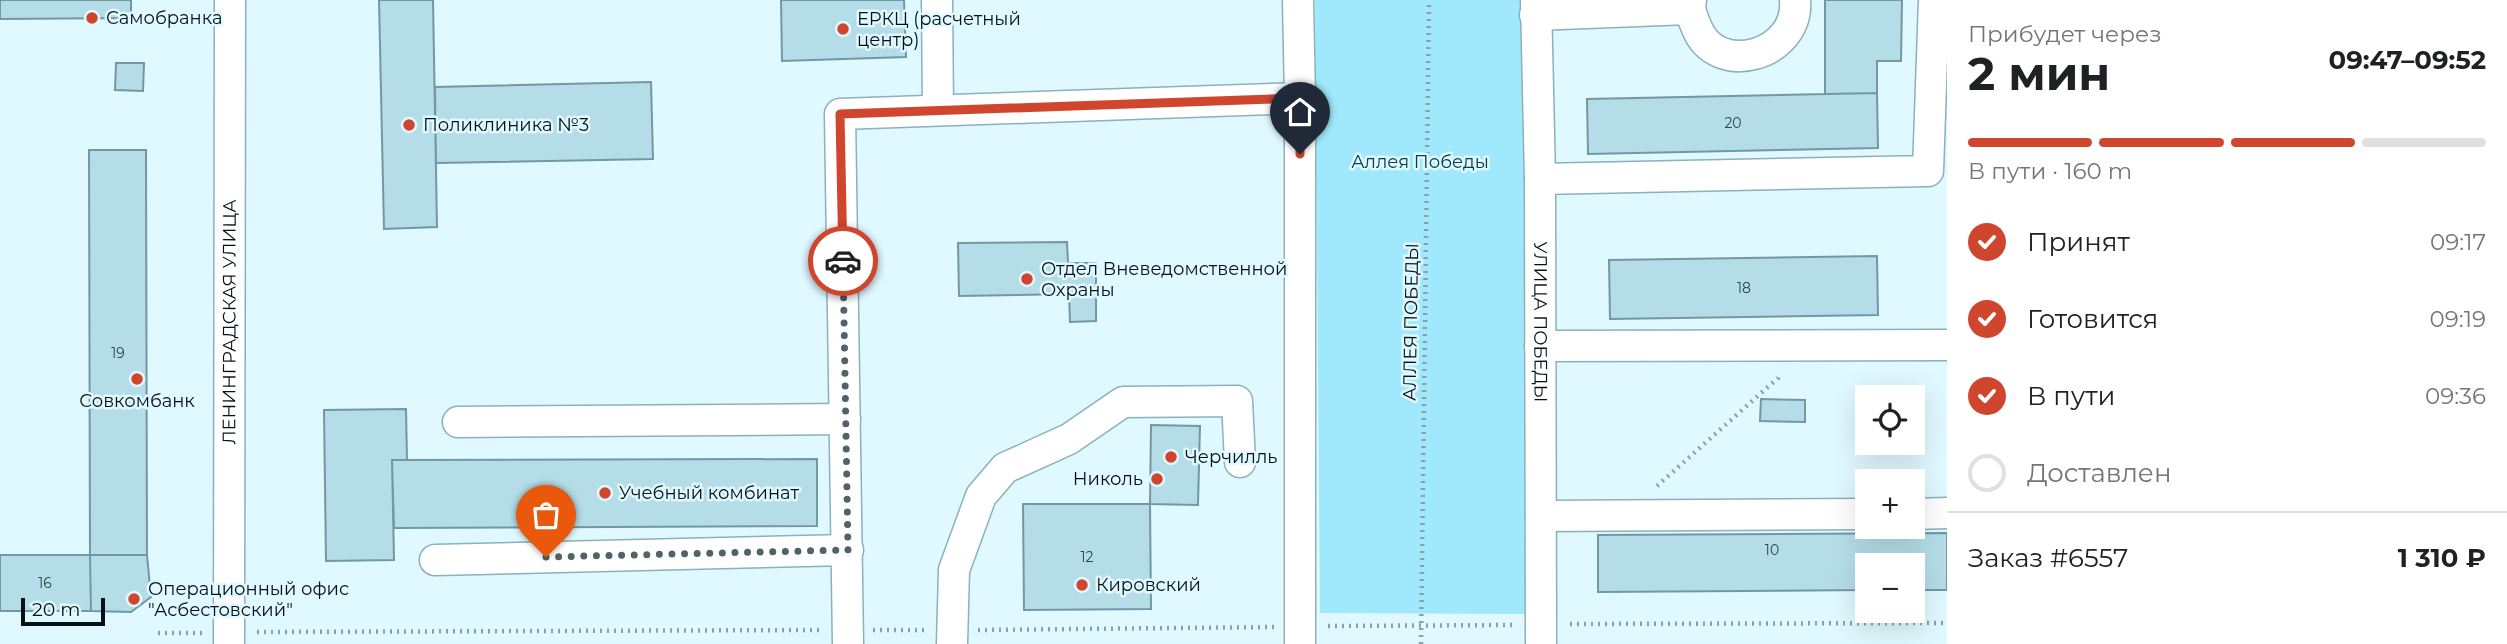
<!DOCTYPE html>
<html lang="ru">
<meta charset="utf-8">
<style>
body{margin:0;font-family:Montserrat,sans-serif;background:#f6f6f6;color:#202124;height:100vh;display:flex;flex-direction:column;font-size:26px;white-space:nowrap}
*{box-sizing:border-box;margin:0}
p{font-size:23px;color:#757577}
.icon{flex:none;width:38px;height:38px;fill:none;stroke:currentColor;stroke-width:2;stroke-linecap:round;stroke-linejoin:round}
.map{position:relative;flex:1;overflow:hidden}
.panel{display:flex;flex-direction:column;background:#fff;width:560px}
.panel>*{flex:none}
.fabs{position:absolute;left:1855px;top:385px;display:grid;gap:14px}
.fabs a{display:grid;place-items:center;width:70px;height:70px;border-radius:0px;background:#fff;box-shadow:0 7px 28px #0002;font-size:35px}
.scale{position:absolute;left:21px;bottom:18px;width:84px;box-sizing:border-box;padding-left:7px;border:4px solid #041216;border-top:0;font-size:19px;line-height:24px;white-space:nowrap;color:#041216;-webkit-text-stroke:5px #e0f8ff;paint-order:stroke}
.pin{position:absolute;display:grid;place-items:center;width:60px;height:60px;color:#fff;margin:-72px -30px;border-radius:50% 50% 50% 0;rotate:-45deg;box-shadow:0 0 7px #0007}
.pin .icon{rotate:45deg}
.courier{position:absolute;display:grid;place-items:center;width:70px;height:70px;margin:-35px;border:5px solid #d0452d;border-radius:50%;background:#fff;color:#222;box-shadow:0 2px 9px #0007}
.headline em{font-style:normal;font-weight:700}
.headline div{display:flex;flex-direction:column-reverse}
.headline{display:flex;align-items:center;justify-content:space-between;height:119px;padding:0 21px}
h1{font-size:46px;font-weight:700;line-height:52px}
.bar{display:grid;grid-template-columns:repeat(4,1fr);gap:10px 7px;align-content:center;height:84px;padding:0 21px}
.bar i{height:9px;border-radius:5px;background:#e0e0e0}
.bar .current{background:#d0452d}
.bar p{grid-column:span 4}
.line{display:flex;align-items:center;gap:18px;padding:0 21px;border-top:2px solid #e0e0e0}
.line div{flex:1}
ol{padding:0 21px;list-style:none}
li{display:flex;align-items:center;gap:21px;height:77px}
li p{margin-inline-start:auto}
li .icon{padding:7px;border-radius:50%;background:#d0452d;color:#fff;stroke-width:4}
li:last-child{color:#757577}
li i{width:38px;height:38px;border:4px solid #e0e0e0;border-radius:50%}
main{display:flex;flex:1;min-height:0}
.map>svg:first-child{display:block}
.green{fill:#a0e8fc}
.building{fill:#b4dde8;stroke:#7298a3;stroke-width:2}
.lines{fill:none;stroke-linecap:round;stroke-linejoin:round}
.minor-casing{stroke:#8ab1bc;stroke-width:33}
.path{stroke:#8ca0a6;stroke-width:4.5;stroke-dasharray:2 5;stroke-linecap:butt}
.minor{stroke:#fff;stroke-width:30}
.done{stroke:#516268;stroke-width:7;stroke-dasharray:0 12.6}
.route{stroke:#d0452d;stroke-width:9}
.poi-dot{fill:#d0452d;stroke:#e0f8ff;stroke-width:2.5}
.labels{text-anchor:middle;stroke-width:5;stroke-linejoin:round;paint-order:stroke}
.number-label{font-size:14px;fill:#30454a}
.poi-label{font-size:18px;fill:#041216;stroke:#e0f8ff;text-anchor:start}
.park-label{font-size:18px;fill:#01414e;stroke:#e0f8ff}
.street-label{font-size:18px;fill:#041216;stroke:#e0f8ff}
</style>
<main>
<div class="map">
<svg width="1947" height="644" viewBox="0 0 1947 644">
<rect width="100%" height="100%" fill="#e0f8ff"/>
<path class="green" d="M1315 0H1522L1528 614 1320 613Z"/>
<path class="building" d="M0 0H131V18L0 19Z
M379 0H433L437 227 384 229Z
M781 0H904L906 57 782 61Z
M1825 0H1902L1901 61H1877V93L1825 94Z
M116 63H144L143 91 115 90Z
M651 82 653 159 436 163 435 87Z
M1877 93 1878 148 1588 154 1587 99Z
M89 150H146L147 555H90Z
M1067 242 1068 263H1096V321L1070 322 1069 294 959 296 958 243Z
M1877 256 1878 315 1610 319 1609 260Z
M1761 399 1805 400V422L1760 421Z
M406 409 407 460H392L394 560 326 561 324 410Z
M1151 425 1200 426 1198 505 1150 504Z
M817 459V526L394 528 392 460Z
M1023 504H1150L1151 609 1024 610Z
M1947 533V590H1913V565H1867V590L1598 592V535Z
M0 555H90L91 611H0Z
M90 555H147L151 597 131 612 91 611Z"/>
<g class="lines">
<defs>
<g id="minor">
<path d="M937 0 938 110"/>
<path d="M1298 0 1300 98V644"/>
<path id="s1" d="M1536 0 1540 179 1541 644"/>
<path d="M1691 0C1689 10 1692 16 1696 26 1716 80 1800 55 1795 0"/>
<path d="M1535 15 1689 9"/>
<path d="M1540 179 1928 171 1934 0"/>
<path d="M1540 346 1947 345"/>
<path d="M458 422 845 419"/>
<path d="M1913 514 1947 513"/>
<path d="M1541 516 1867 514"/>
<path d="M435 560 848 550"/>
<path id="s2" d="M229 644 230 0"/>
<path d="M848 644 840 114 1300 98"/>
<path d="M952 644 954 570 981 496 1005 468 1069 439 1123 402 1237 401 1240 462"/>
</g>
</defs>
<use href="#minor" class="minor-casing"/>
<path class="path" d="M1657 486 1778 378 1779 374
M1570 624 1947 623
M1328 626 1512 625
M873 630H924
M978 630 1274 627
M257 632 819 630
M158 633H203
M1421 644 1429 0"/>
<use href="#minor" class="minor"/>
</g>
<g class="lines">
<path class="done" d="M546 557 848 550 843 261"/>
<path class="route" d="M843 261 840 114 1300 98V154"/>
</g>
<g class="poi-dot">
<circle cx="92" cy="18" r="7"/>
<circle cx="843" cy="29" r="7"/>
<circle cx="409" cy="125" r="7"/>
<circle cx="1027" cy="279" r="7"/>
<circle cx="137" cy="379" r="7"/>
<circle cx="1171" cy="457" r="7"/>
<circle cx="1157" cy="479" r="7"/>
<circle cx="605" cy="493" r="7"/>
<circle cx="1082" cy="585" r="7"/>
<circle cx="134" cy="599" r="7"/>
</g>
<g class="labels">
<g class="number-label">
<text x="1733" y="128">20</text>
<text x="1744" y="293">18</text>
<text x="118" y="358">19</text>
<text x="1772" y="555">10</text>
<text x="1087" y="562">12</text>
<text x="45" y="588">16</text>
</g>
<g class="poi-label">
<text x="106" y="24">Самобранка</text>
<text x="857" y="25">ЕРКЦ (расчетный<tspan x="857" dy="21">центр)</tspan></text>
<text x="423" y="131">Поликлиника №3</text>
<text x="1041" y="275">Отдел Вневедомственной<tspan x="1041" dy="21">Охраны</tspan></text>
<text x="137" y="407" text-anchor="middle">Совкомбанк</text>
<text x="1185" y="463">Черчилль</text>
<text x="1143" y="485" text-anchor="end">Николь</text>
<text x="619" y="499">Учебный комбинат</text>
<text x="1096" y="591">Кировский</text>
<text x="148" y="595">Операционный офис<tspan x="148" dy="21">"Асбестовский"</tspan></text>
</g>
<g class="park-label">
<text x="1420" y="168">Аллея Победы</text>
</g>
<g class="street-label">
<text dy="6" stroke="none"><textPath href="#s2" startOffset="322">ЛЕНИНГРАДСКАЯ УЛИЦА</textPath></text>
<text transform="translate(1411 322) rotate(-89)" y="6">АЛЛЕЯ ПОБЕДЫ</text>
<text dy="6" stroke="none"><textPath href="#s1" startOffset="322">УЛИЦА ПОБЕДЫ</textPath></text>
</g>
</g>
</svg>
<div class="fabs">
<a><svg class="icon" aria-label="locate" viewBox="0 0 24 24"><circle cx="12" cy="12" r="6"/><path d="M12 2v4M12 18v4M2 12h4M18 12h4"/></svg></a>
<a>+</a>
<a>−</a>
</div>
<div class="scale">20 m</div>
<div class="pin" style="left:546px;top:557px;background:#ea580c"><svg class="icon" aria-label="bag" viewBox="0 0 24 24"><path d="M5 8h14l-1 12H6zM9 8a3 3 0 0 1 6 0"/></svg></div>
<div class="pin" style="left:1300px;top:154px;background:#1f2937"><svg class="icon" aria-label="home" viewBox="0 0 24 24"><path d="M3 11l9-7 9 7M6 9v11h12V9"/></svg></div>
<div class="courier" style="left:843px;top:261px"><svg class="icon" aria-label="car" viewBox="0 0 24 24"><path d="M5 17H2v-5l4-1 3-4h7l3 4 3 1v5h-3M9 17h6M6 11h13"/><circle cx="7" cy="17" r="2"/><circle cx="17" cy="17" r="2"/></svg></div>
</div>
<section class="panel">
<div class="headline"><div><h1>2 мин</h1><p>Прибудет через</p></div><em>09:47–09:52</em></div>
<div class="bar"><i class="current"></i><i class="current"></i><i class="current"></i><i></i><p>В пути · 160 m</p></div>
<ol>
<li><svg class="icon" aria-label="check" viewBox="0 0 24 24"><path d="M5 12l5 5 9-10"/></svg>Принят<p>09:17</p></li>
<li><svg class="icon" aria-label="check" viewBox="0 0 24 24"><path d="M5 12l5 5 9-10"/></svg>Готовится<p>09:19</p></li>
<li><svg class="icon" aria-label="check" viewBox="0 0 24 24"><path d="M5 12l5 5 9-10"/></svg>В пути<p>09:36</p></li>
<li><i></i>Доставлен</li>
</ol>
<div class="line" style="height:91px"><div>Заказ #6557</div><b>1 310 ₽</b></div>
</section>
</main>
